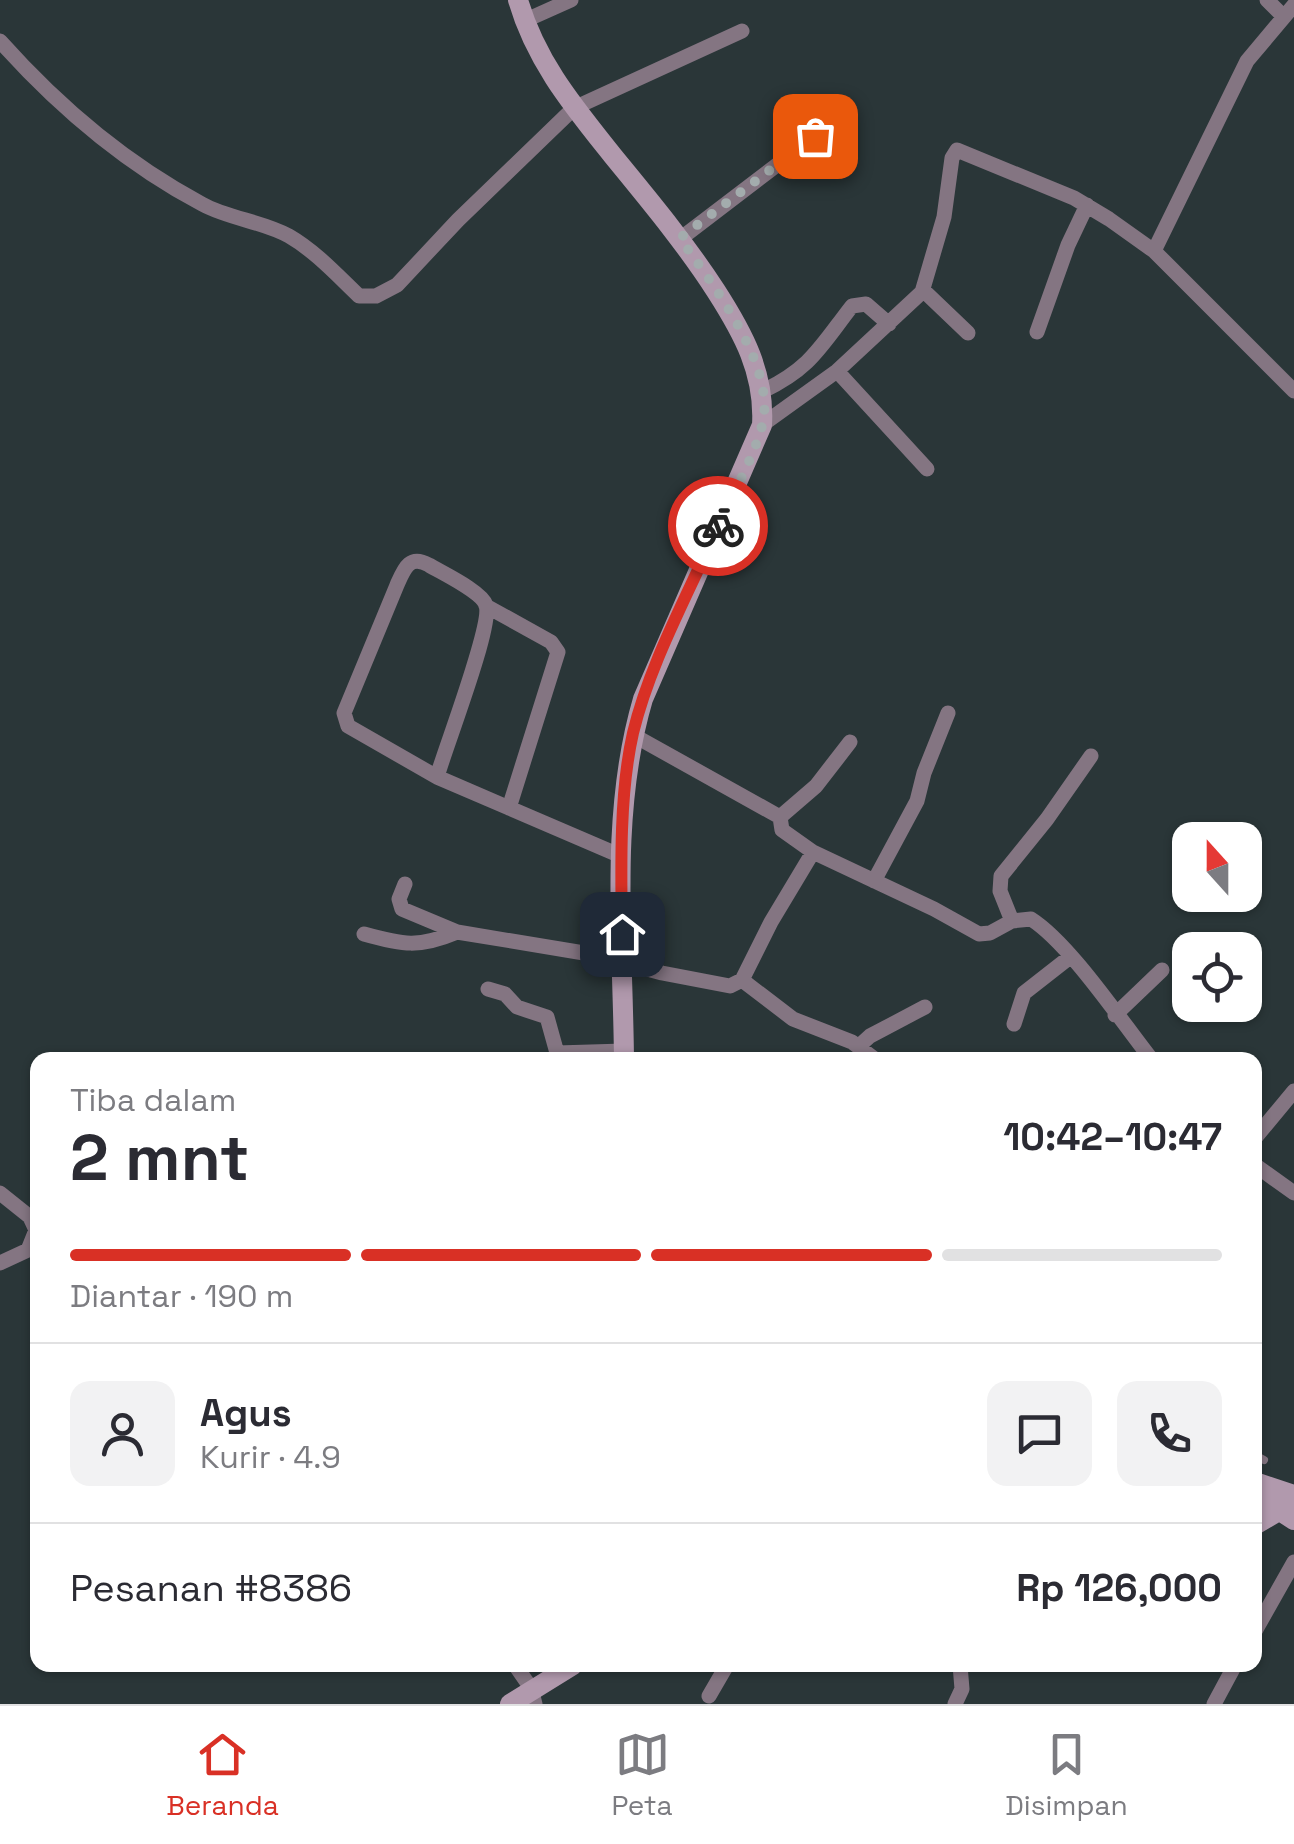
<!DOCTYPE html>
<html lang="id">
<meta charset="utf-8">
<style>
body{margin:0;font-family:"Space Grotesk",sans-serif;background:#f2f2f3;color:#2b2b33;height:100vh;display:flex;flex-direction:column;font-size:38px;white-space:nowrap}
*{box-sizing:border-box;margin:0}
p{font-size:32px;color:#7c7c81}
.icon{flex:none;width:55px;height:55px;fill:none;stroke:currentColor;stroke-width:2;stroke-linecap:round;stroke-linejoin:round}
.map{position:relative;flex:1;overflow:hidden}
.side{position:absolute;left:30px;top:1052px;width:1232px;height:620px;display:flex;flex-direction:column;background:#fff;border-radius:20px;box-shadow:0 2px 8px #0004}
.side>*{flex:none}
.needle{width:65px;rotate:339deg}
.tools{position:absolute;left:1172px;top:822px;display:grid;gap:20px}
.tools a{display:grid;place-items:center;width:90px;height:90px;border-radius:20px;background:#fff;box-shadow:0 2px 8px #0004;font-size:50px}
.pin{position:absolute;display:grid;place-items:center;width:85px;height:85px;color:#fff;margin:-42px;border-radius:20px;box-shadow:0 5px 15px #0006}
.courier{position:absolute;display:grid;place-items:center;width:100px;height:100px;margin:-50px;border:8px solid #d93025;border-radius:50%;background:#fff;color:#222;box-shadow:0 2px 12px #0007}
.head em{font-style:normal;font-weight:600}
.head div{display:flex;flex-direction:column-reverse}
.head{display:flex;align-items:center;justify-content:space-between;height:170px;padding:0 40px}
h1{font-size:65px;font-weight:600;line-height:75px}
.bar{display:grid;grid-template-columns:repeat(4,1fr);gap:15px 10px;align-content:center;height:120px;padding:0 40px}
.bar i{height:12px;border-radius:8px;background:#e1e1e2}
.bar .on{background:#d93025}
.bar p{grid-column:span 4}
.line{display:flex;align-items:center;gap:25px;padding:0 40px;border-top:2px solid #e1e1e2}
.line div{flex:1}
.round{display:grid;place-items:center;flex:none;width:105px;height:105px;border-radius:20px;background:#f2f2f3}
.tab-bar{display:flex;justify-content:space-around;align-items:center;height:140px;border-top:2px solid #e1e1e2;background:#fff;font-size:28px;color:#7c7c81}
.tab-bar a{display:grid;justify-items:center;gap:5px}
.tab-bar .on{color:#d93025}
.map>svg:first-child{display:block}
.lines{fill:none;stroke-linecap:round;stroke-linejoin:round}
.lane{stroke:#847582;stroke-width:8}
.street{stroke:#847582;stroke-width:15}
.secondary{stroke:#b199ad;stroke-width:20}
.done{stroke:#a3acad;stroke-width:10;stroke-dasharray:0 18}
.route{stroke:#d93025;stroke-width:12}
</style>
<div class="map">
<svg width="1294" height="1704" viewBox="0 0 1294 1704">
<rect width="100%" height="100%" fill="#2a3638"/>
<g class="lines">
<path class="lane" d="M1255 1455 1264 1460"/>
<path class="street" d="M1267 0 1283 16
M524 21 571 0
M0 41C58 106 125 163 202 204 229 219 262 221 289 236 315 251 337 275 359 296H376L397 285 458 220 574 108 742 31
M680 239 815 136
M1154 251 1247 61 1294 5
M923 290 968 333
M1037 332 1068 245 1087 205
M837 371 927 469
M763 391C811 368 820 347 852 306L866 304 889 324
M762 425 837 371 922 292 944 217 952 158 957 150 1074 198 1109 219 1154 251 1294 391
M486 606 551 642 558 652 509 808
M633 735 780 817
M437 777 348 726 344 713 397 585C404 569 409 554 429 565 442 573 481 591 486 605 493 625 445 748 437 777L621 856
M813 852 782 830 780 817 816 786 850 742
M874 881 917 801 924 773 948 713
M405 884 399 899 402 909 457 932 596 955 662 973 730 986 742 980 771 922 813 852 934 909 979 934 990 933 1012 921 1031 919C1070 944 1121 1021 1152 1060
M1012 921 1000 891 1001 876 1047 819 1091 756
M364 934C403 945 419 948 457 932
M742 980 793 1019 852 1042 876 1060
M488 989 505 994 517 1007 547 1017 557 1053 624 1051
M1115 1015 1162 970
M1014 1024 1024 993 1070 957
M859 1046 870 1036 925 1007
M1255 1138 1294 1091
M1255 1165 1294 1193
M0 1193 30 1217 36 1230 28 1250 0 1263
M1255 1631 1294 1562
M515 1665 531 1688 535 1704
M709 1696 727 1665
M955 1704 962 1689 960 1665
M1214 1704 1235 1665"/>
<path class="secondary" d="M518 0C536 62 574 107 613 156 649 200 685 243 716 291 743 333 765 373 762 425L643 699C609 814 623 942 624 1060
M1255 1482 1294 1495
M1255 1495 1294 1520
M1255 1525 1294 1502
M510 1704 573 1665"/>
</g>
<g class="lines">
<path class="done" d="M718 526C732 494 753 460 762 426 778 367 712 284 680 238L815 136"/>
<path class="route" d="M622 934C621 872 619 794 633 733 650 662 689 593 718 526"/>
</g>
</svg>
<div class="tools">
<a><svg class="needle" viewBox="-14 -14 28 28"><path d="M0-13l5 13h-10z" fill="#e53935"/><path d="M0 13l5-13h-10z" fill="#7c7c81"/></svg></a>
<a><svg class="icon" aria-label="locate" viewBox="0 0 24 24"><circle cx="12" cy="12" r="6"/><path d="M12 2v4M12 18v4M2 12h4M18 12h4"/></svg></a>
</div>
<div class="pin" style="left:815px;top:136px;background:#ea580c"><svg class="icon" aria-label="bag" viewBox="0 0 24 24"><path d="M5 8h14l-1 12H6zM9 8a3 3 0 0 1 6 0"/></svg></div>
<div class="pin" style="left:622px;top:934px;background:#1f2937"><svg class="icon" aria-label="home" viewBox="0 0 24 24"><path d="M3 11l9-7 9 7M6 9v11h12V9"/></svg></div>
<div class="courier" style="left:718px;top:526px"><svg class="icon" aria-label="bike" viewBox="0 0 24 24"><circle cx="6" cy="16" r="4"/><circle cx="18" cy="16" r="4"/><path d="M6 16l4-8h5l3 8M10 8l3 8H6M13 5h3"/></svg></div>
<section class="side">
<div class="head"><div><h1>2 mnt</h1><p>Tiba dalam</p></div><em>10:42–10:47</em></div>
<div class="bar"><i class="on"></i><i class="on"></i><i class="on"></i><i></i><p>Diantar · 190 m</p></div>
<div class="line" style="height:180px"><a class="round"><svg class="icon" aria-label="person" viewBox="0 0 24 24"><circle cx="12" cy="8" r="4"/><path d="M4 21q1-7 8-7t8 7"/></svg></a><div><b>Agus</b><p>Kurir · 4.9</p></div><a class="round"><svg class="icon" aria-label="chat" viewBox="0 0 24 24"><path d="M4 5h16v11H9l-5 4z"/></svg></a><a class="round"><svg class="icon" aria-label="phone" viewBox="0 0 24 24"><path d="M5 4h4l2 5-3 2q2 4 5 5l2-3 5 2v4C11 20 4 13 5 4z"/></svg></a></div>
<div class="line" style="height:130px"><div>Pesanan #8386</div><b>Rp 126,000</b></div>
</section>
</div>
<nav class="tab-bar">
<a class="on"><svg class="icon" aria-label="home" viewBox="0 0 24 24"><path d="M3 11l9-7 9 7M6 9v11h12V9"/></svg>Beranda</a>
<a><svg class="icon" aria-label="map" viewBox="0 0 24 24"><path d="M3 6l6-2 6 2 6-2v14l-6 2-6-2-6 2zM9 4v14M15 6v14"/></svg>Peta</a>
<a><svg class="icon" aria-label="saved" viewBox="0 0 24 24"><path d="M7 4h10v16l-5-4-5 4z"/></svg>Disimpan</a>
</nav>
